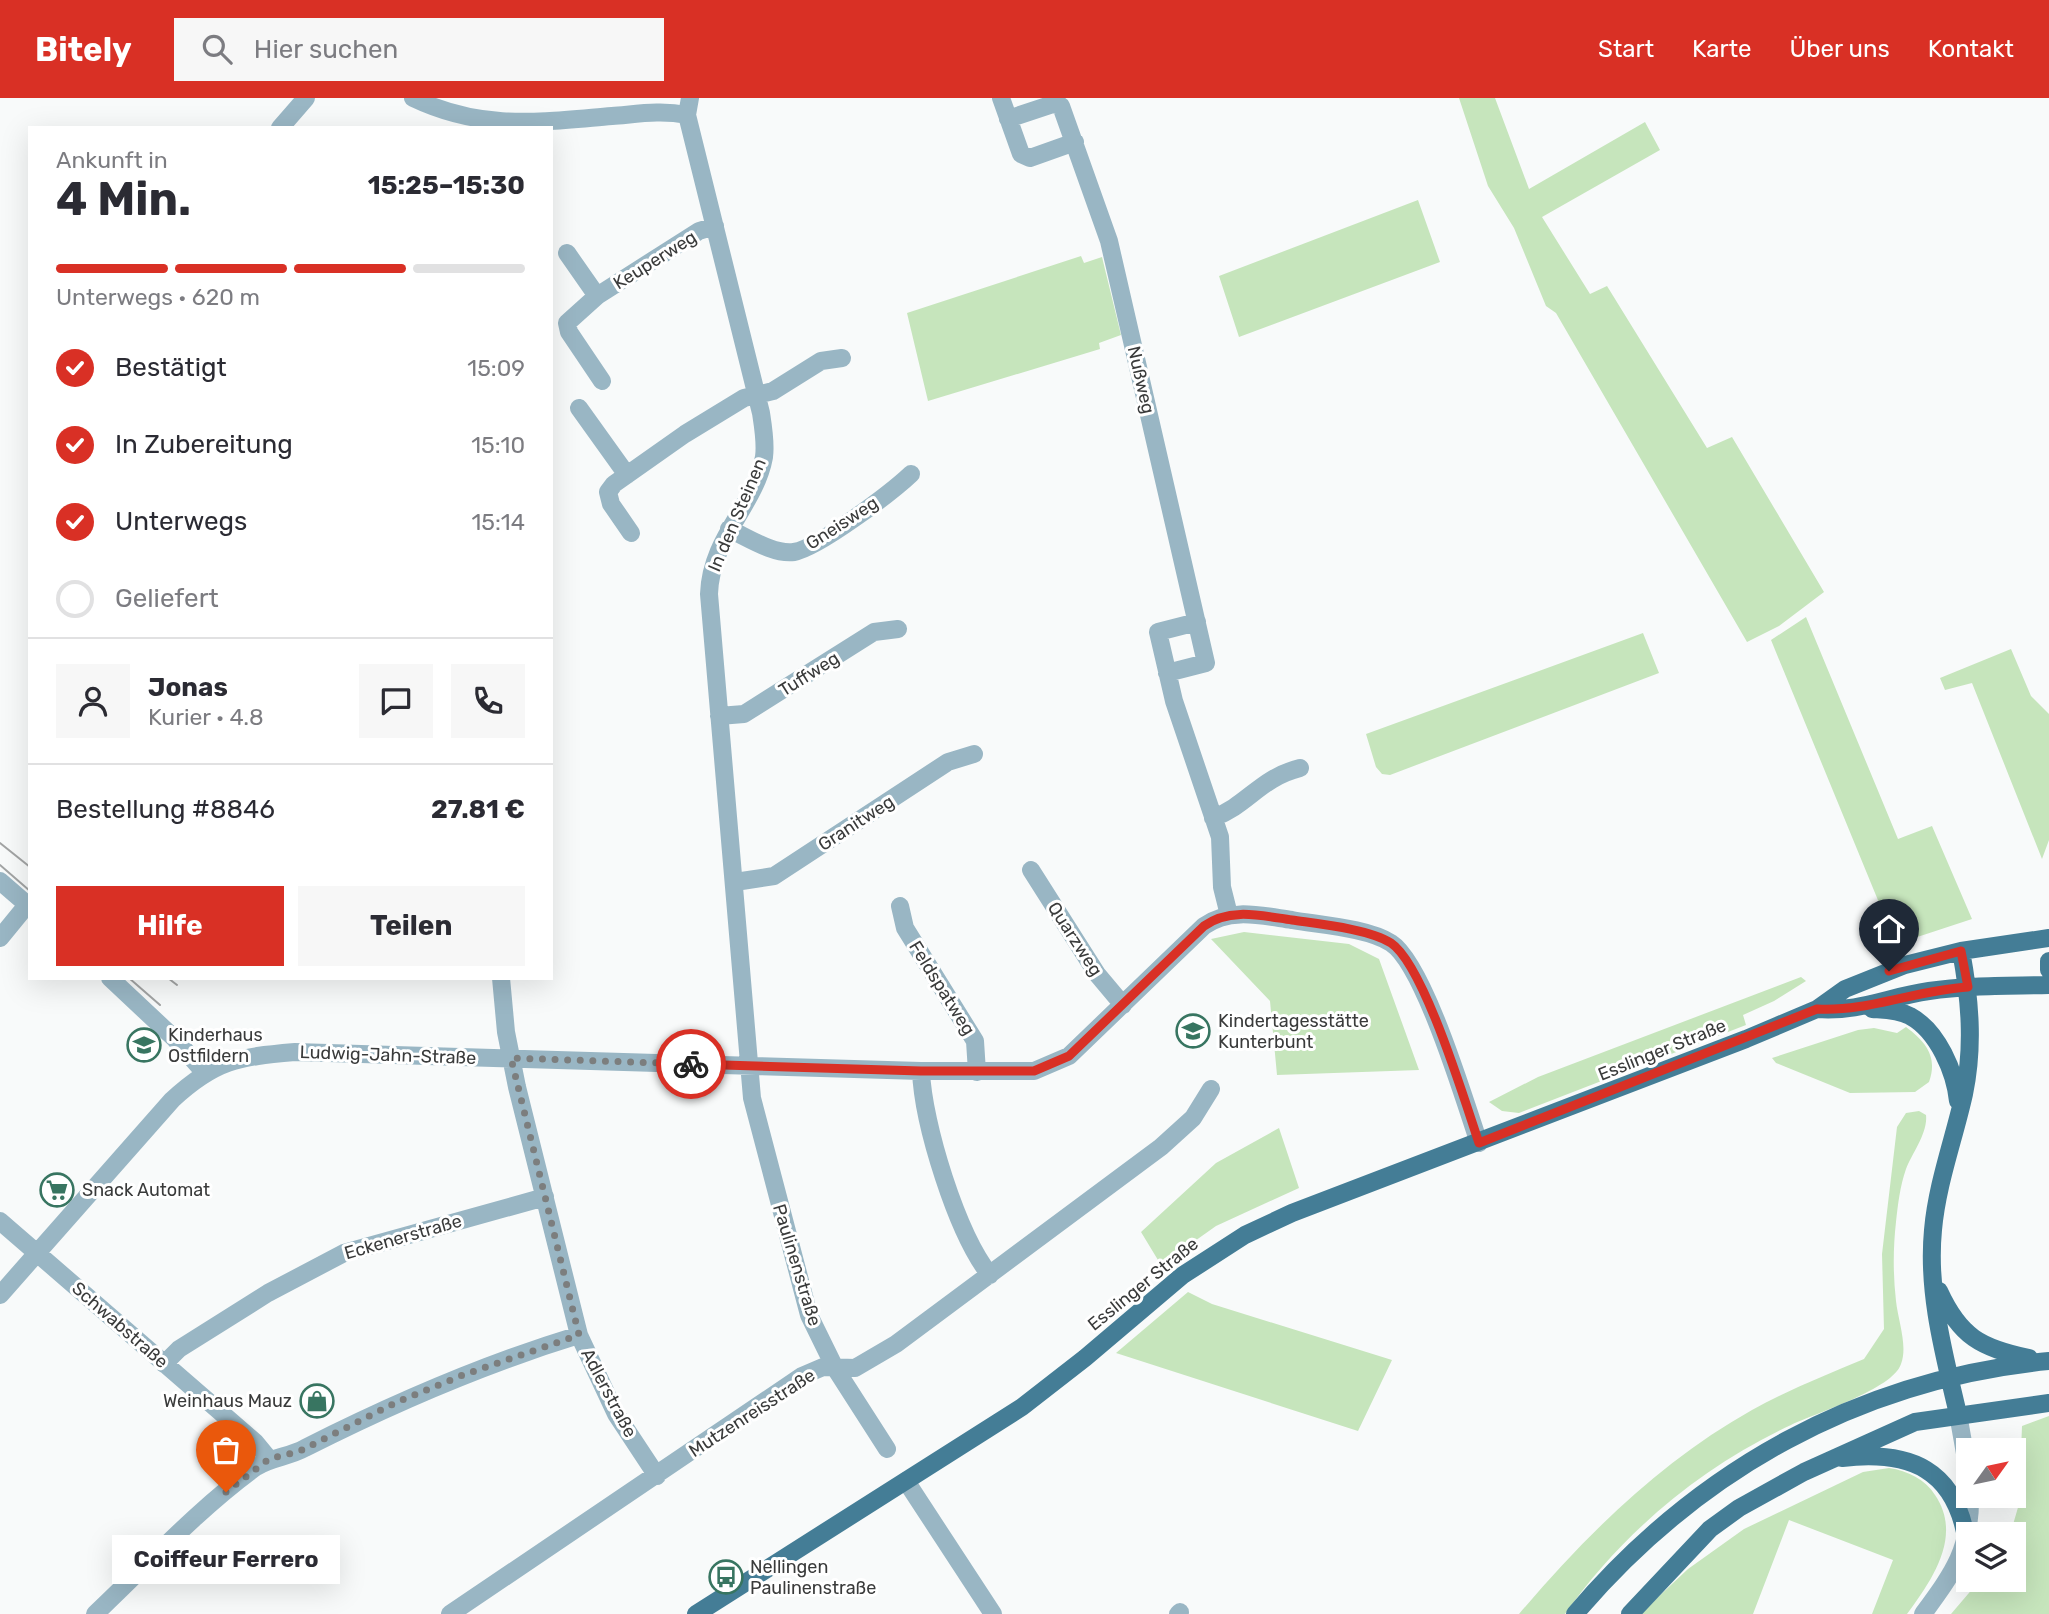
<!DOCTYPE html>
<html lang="de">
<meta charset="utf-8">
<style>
body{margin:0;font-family:Rubik,sans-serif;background:#f7f7f7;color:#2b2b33;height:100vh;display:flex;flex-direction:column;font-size:26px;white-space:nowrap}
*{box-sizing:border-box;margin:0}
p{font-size:23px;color:#7c7c81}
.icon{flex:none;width:38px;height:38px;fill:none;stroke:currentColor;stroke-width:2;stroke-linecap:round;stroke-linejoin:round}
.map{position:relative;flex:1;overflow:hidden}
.side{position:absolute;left:28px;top:28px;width:525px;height:854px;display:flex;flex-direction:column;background:#fff;border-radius:0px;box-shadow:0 7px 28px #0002}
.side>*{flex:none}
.needle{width:46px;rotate:57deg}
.tools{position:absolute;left:1956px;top:1340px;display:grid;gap:14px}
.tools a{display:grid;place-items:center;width:70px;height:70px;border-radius:0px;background:#fff;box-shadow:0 7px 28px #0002;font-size:35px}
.pin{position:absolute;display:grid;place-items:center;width:60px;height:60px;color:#fff;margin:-72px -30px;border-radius:50% 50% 50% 0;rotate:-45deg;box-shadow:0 0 7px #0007}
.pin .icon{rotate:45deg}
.courier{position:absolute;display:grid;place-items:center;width:70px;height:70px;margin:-35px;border:5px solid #d93025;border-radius:50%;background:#fff;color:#222;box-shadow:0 2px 9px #0007}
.bubble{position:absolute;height:49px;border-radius:0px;background:#fff;box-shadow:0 7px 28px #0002;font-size:23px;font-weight:700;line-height:49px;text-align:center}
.overview em{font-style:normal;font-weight:700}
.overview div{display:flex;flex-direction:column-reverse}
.overview{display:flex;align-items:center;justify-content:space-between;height:119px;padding:0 28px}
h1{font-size:46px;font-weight:700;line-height:52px}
.bar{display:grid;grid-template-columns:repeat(4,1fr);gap:10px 7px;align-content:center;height:84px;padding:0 28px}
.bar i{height:9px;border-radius:5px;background:#e1e1e2}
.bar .selected{background:#d93025}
.bar p{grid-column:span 4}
.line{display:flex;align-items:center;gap:18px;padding:0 28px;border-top:2px solid #e1e1e2}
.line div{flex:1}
.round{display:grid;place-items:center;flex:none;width:74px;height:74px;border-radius:0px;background:#f7f7f7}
ol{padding:0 28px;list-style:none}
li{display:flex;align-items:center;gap:21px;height:77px}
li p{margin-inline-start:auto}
li .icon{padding:7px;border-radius:50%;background:#d93025;color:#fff;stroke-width:4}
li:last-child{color:#7c7c81}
li i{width:38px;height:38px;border:4px solid #e1e1e2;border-radius:50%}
.primary-button{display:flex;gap:14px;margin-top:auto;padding:14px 28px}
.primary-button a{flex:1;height:80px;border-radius:0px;background:#d93025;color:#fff;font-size:28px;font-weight:700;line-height:80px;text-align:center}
.primary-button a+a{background:#f7f7f7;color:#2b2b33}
header{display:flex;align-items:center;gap:42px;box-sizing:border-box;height:98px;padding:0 35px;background:#d93025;color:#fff}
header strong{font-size:33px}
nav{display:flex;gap:38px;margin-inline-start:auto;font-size:24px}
.search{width:490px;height:63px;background:#f7f7f7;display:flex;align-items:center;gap:18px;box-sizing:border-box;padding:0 24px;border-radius:0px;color:#7c7c81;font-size:26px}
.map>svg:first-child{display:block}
.green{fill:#c6e5bc}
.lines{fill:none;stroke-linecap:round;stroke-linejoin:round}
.minor{stroke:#99b6c4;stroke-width:18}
.major{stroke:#447d96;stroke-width:18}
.tram{stroke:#a2a4a4;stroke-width:2}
.done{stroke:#7c7e7e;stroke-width:7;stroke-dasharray:0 12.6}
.route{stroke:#d93025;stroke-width:9}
.labels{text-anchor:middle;stroke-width:6;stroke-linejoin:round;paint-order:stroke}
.street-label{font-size:18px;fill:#3a3b3b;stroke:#fff}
.poi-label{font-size:18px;fill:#3a3b3b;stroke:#fff;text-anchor:start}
</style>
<header>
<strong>Bitely</strong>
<div class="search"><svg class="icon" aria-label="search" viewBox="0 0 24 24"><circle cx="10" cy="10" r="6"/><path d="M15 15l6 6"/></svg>Hier suchen</div>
<nav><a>Start</a><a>Karte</a><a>Über uns</a><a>Kontakt</a></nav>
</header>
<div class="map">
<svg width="2049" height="1516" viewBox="0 0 2049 1516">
<rect width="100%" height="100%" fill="#f8fafa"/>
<path class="green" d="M1459 0H1495L1529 91 1645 24 1660 52 1542 119 1590 196 1607 188 1707 350 1732 339 1824 494 1779 528 1747 544 1556 215 1546 208 1514 130 1488 88Z
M1418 102 1440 164 1239 239 1219 178Z
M1081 158 1084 165 1102 159 1121 237 1099 245 1100 251 928 303 907 215Z
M1806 519 1898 741 1932 728 1972 821 1896 846 1771 542Z
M1643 535 1659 575 1390 677 1382 676 1376 669 1366 636Z
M2011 551 2031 598 2049 616V742L2042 761 1972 585 1945 592 1940 580Z
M1244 834 1349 846 1379 861 1419 972 1277 977 1270 903 1211 841Z
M1801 879 1806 883 1774 903 1743 917 1746 927 1519 1015 1502 1013 1489 1004 1538 979Z
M1906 929C1926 944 1938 959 1929 984L1915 994 1850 995 1776 965 1772 960 1858 932 1874 930 1897 935Z
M1919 1013 1926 1017C1928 1035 1912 1055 1906 1071 1900 1088 1898 1106 1896 1124 1893 1150 1893 1177 1896 1203 1898 1222 1908 1248 1901 1266 1893 1291 1816 1315 1791 1327 1701 1369 1622 1435 1565 1516H1519C1586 1437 1661 1363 1752 1312 1788 1292 1826 1277 1864 1261L1884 1231 1882 1156 1897 1029 1906 1015Z
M1279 1030 1299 1090 1216 1128 1161 1167 1141 1134 1216 1065Z
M1188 1194 1212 1206 1392 1262 1358 1333 1116 1255Z
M2049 1318V1516H1951L1980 1482H2014V1437H2010L2019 1406 2022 1328Z
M1889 1370C1908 1373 1925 1381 1935 1397 1963 1438 1932 1482 1907 1516H1872L1893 1462 1789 1422 1753 1516H1640L1688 1471 1744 1431 1863 1374Z"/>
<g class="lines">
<path class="minor" d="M413 0C482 33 539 24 612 18 638 16 661 12 687 17
M690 0 687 17 761 315C763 328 766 345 764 359 755 408 711 439 709 496L752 1000 809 1217 835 1270 887 1351
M1001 0 1021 56 1030 60 1075 44
M1008 21 1053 6 1061 8 1109 143 1206 565 1167 575
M280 30 306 0
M567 155 597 198
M602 283 569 234 567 225 597 198 699 133 715 128
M579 310 627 377
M729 431C747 439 774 457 794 454 818 450 892 394 911 376
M631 435 611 406 608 394 614 386 685 336 744 300 773 293 821 263 842 260
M1197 524 1158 534 1174 603 1220 739 1222 789 1229 817
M719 618 744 616 874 534 898 531
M1213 720C1248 707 1260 680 1300 670
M1031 772 1097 876 1123 907
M0 783 30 809
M735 784 774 778 948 664 974 656
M900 808 905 830 975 943 977 974
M0 840 27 807
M110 880 175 941 204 974
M501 880 506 934 517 989 579 1237 616 1316 657 1378
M921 973C923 1026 957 1136 990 1177
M0 1123 255 1344 269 1361
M0 1197 172 1002C215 962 238 959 295 954L921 973H1034L1069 958 1204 828C1230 809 1263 818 1292 822 1320 827 1368 830 1391 845 1424 866 1465 1004 1479 1045
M164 1266 179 1251 268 1195 344 1155 545 1099
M1958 1316 1969 1378
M906 1383 993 1516
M95 1516C147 1467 198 1411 256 1369 272 1359 289 1359 305 1350 394 1305 484 1266 579 1237
M450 1516 802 1278 823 1269 855 1270 896 1246 1161 1049 1193 1020 1211 991
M1178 1516 1180 1514
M1923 1516C1953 1475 1971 1451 1970 1398"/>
<path class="major" d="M2049 863V872
M1817 911C1861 914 1887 899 1929 893 1968 887 2009 888 2049 887
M1872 911C1885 912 1898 912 1910 918 1938 933 1955 974 1958 1003
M1939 1193C1960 1239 1981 1250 2029 1260
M1958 1316C1944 1256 1927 1194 1933 1132 1937 1086 1954 1041 1964 996 1974 948 1970 901 1961 853
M1842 1360C1910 1352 1956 1371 1967 1445
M696 1516 1022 1309 1085 1260 1183 1177 1245 1137 1292 1115 1746 941 1817 911 1845 891 1905 867 1961 853 2049 840
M1575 1516C1697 1372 1860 1281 2049 1263
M1630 1516 1710 1431 1739 1410 1804 1374 1915 1324 2049 1305"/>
<path class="tram" d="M0 745 30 769
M0 767 30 793
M129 880 160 907
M168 880 177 887"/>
</g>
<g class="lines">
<path class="done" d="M226 1394 269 1361 300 1353 397 1304 463 1277 579 1237 511 960 691 966"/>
<path class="route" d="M691 966 921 973H1034L1069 958 1204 828C1230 809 1263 818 1292 822 1319 826 1369 831 1391 845 1424 867 1465 1004 1479 1045L1817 911C1868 914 1916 892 1968 889L1961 853 1889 873"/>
</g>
<defs>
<symbol id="school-ring" viewBox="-11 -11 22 22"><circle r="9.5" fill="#fff" stroke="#387561" stroke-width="1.5"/><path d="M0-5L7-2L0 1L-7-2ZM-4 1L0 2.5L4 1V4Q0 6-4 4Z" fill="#387561"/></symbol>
<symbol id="supermarket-ring" viewBox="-11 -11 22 22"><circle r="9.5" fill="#fff" stroke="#387561" stroke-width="1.5"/><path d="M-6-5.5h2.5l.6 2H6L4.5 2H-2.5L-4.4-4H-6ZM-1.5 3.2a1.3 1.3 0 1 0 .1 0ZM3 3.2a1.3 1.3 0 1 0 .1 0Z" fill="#387561"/></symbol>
<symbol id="shop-ring" viewBox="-11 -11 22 22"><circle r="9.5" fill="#fff" stroke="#387561" stroke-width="1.5"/><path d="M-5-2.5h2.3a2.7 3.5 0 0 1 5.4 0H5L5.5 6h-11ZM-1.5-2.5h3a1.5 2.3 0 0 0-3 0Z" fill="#387561"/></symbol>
<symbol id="bus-ring" viewBox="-11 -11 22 22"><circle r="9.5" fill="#fff" stroke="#387561" stroke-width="1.5"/><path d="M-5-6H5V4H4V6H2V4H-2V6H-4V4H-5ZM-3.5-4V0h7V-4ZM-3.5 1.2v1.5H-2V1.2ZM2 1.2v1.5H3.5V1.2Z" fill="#387561"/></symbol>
</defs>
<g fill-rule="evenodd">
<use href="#school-ring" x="1174" y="914" width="38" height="38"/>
<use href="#school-ring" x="125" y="928" width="38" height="38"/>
<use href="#supermarket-ring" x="38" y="1073" width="38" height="38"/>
<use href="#shop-ring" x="298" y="1284" width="38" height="38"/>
<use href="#bus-ring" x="707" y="1460" width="38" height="38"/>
</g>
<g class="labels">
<g class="street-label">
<text transform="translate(655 162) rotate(-32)" y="6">Keuperweg</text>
<text transform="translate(1141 282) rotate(77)" y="6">Nußweg</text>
<text transform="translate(737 417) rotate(-67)" y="6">In den Steinen</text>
<text transform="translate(842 425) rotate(-33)" y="6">Gneisweg</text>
<text transform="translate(809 576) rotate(-32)" y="6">Tuffweg</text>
<text transform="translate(856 725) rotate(-33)" y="6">Granitweg</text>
<text transform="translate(1075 841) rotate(57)" y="6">Quarzweg</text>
<text transform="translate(942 890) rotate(58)" y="6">Feldspatweg</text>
<text transform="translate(1662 952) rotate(-22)" y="6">Esslinger Straße</text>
<text transform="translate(388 957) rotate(2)" y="6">Ludwig-Jahn-Straße</text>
<text transform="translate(403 1139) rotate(-16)" y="6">Eckenerstraße</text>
<text transform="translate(797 1167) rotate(73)" y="6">Paulinenstraße</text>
<text transform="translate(1143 1186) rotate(-39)" y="6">Esslinger Straße</text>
<text transform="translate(120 1227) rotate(41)" y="6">Schwabstraße</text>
<text transform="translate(609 1295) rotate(62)" y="6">Adlerstraße</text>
<text transform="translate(752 1315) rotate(-33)" y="6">Mutzenreisstraße</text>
</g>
<g class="poi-label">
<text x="1218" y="929">Kindertagesstätte<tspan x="1218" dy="21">Kunterbunt</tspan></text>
<text x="168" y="943">Kinderhaus<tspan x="168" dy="21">Ostfildern</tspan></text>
<text x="82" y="1098">Snack Automat</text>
<text x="292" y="1309" text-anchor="end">Weinhaus Mauz</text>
<text x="750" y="1475">Nellingen<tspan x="750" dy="21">Paulinenstraße</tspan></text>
</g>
</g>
</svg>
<div class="tools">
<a><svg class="needle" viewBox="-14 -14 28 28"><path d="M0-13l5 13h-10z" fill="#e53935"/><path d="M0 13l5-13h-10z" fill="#7c7c81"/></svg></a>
<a><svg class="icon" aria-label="layers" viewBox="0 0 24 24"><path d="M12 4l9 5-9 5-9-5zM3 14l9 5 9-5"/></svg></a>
</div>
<div class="pin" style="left:226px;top:1394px;background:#ea580c"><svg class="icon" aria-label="bag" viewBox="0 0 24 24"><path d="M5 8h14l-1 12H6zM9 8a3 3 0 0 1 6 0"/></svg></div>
<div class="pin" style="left:1889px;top:873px;background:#1f2937"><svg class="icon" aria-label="home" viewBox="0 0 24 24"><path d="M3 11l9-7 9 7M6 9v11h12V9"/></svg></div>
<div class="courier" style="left:691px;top:966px"><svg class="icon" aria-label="bike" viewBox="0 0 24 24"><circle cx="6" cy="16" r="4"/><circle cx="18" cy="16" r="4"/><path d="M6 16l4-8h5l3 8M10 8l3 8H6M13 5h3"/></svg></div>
<div class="bubble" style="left:112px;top:1437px;width:228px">Coiffeur Ferrero</div>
<section class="side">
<div class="overview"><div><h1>4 Min.</h1><p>Ankunft in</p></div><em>15:25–15:30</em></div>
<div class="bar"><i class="selected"></i><i class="selected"></i><i class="selected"></i><i></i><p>Unterwegs · 620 m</p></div>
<ol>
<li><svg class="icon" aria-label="check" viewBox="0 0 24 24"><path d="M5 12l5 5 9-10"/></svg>Bestätigt<p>15:09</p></li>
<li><svg class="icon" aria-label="check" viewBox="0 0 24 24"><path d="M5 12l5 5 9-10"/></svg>In Zubereitung<p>15:10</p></li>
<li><svg class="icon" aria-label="check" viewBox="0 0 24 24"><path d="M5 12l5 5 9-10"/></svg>Unterwegs<p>15:14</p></li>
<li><i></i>Geliefert</li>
</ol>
<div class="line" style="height:126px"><a class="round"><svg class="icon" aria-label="person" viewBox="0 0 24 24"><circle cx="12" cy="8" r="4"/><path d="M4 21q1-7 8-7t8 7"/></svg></a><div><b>Jonas</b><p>Kurier · 4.8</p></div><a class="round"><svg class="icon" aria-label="chat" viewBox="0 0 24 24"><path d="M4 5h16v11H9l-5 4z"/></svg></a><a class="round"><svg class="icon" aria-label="phone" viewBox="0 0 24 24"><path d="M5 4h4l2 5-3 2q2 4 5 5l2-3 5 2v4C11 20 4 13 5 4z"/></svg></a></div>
<div class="line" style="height:91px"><div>Bestellung #8846</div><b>27.81 €</b></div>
<div class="primary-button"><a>Hilfe</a><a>Teilen</a></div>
</section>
</div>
